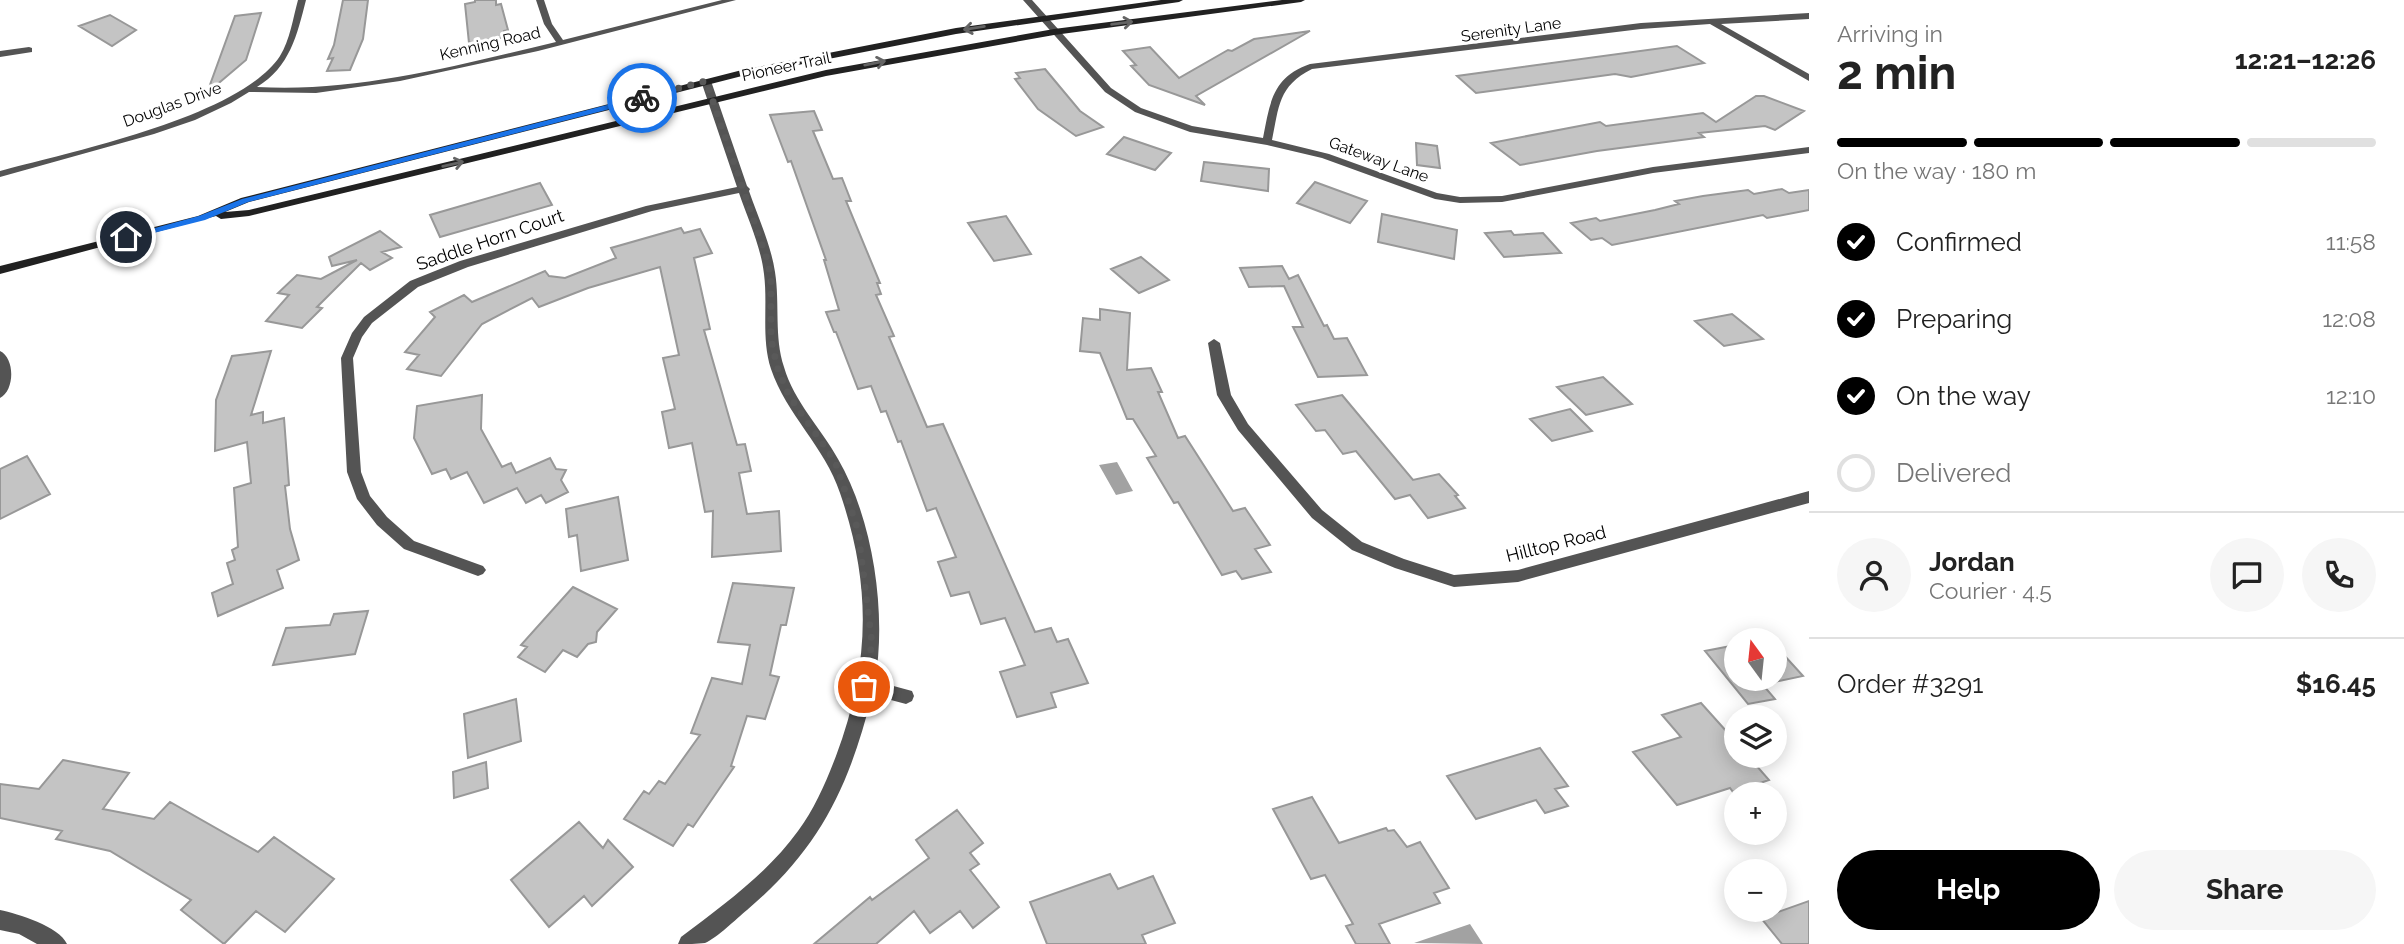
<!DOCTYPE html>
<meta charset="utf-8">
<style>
body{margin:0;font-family:Raleway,sans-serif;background:#f6f6f6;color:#222;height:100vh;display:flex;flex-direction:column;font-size:26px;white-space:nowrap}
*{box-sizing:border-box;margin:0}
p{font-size:23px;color:#767676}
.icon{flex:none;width:38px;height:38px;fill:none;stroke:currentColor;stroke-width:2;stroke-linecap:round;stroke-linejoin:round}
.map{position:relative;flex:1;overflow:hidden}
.panel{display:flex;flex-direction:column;background:#fff;width:595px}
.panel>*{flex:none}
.needle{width:46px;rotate:345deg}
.controls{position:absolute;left:1724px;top:628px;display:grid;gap:14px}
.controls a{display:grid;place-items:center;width:63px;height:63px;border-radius:50%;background:#fff;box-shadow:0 4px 18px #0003;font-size:35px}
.pin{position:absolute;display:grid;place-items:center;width:60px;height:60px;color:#fff;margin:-30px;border:4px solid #fff;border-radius:50%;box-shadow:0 2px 7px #0007}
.courier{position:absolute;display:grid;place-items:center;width:70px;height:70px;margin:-35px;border:5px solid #1a73e8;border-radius:50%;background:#fff;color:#222;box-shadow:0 2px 9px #0007}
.headline em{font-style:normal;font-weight:700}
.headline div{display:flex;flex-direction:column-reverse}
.headline{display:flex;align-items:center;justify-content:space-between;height:119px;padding:0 28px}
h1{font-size:46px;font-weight:700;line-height:52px}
.bar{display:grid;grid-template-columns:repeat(4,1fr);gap:10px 7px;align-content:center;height:84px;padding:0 28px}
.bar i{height:9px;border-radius:5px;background:#e0e0e0}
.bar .active{background:#000}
.bar p{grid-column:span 4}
.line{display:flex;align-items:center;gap:18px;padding:0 28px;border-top:2px solid #e0e0e0}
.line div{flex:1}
.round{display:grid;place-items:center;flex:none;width:74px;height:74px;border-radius:37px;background:#f6f6f6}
ol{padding:0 28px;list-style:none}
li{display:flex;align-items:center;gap:21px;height:77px}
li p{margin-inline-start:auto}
li .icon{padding:7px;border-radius:50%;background:#000;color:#fff;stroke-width:4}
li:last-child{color:#767676}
li i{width:38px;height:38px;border:4px solid #e0e0e0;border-radius:50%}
.button{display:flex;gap:14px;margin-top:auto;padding:14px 28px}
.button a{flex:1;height:80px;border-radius:42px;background:#000;color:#fff;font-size:28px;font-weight:700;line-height:80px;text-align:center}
.button a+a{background:#f6f6f6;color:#222}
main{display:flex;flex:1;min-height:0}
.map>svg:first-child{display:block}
.water{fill:#a2a2a2}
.building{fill:#c4c4c4;stroke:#989898;stroke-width:2}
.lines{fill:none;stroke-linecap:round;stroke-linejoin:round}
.street{fill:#545454;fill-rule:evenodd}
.secondary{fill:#212121;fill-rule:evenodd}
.oneway{stroke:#646464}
.route{fill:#1a73e8}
.done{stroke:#595959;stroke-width:7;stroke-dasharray:0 12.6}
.labels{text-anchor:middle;stroke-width:6;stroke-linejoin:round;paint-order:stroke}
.far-street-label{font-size:16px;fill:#000;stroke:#fff}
.street-label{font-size:18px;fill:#000;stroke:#fff}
</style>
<main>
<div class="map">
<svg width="1809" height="944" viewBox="0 0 1809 944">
<rect width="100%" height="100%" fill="#fff"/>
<path class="water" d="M1117 462 1133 491 1116 495 1099 465Z
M1470 924 1483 944 1414 943Z"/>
<path class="building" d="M343 0H368L363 39 350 70 327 71 333 58 328 59 334 45Z
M475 0H496V5L501 4 508 30 504 31 506 37 469 43 465 4 475 2Z
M261 13 246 60 207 93 235 16Z
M110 15 136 30 112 46 79 26Z
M1310 31 1196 96 1205 105 1149 85 1131 66 1136 65 1123 51 1150 47 1179 78 1228 50 1232 51 1254 39Z
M1677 46 1704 63 1631 77 1615 74 1476 93 1457 76Z
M1045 69 1080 111 1103 127 1076 136 1038 109 1015 79 1020 78 1016 73Z
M1756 96H1764L1804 111 1775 130 1765 126 1699 133 1704 137 1597 151 1520 165 1491 143 1600 122 1606 126 1703 113 1716 122Z
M814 111 822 130 813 131 833 179 842 178 851 201H846L880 283H877L881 294 876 295 894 336 889 337 927 427 943 424 1035 632 1051 628 1057 642 1068 639 1088 683 1051 693 1056 707 1017 717 1000 672 1025 665 1005 618 981 624 969 592 951 596 938 562 956 557 936 508 927 511 901 441 898 442 886 411 881 412 871 386 858 389 836 332H834L826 312 839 310 824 260H826L791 161 788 162 770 115Z
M1124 137 1171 153 1155 170 1107 154Z
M1416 143 1437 146 1440 168 1417 165Z
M1204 162 1269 169 1268 191 1201 181Z
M1315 182 1367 201 1350 223 1297 203Z
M540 183 552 205 440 237 430 215Z
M1782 189 1789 193 1809 190V210L1767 218 1763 215 1612 245 1602 238 1591 240 1571 223 1596 218 1600 221 1655 210 1679 204 1675 201 1703 196 1748 190 1754 194Z
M1382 214 1457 230 1454 259 1378 242Z
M1006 216 1031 254 994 261 968 223Z
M681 228 684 233 700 229 712 253 694 258 710 329 704 330 737 445 745 444 751 471 739 473 747 514 779 511 781 551 712 557 713 511 705 512 692 443 669 448 662 412 675 409 663 358 679 355 660 267 588 288 539 307 532 298 482 324 441 376 407 369 419 355 405 352 435 317 430 312 464 295 472 302 545 271 549 276 565 278 616 258 611 248Z
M380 231 401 247 382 252 392 258 370 270 361 263 317 307 322 308 302 328 266 321 289 295 278 293 297 275 321 279 357 260 332 266 329 257Z
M1511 231 1514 235 1543 233 1561 253 1504 257 1485 233Z
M1141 257 1169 280 1139 293 1111 269Z
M1282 266 1289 279 1298 275 1324 326 1327 325 1334 339 1347 338 1367 375 1318 377 1293 327H1303L1284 286 1249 287 1240 268Z
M1100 309 1130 313 1127 370 1151 368 1162 392H1158L1178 438 1185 436 1233 511 1245 508 1270 545 1255 549 1271 572 1242 579 1236 571 1222 575 1178 502 1174 503 1147 458 1156 456 1133 419H1127L1100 353 1080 351 1083 318 1100 320Z
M1732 314 1763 339 1724 346 1695 321Z
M271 351 251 415 263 412V423L284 418 289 485 285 486 290 529 299 560 277 570 283 588 218 616 212 593 233 584 227 563 235 560 232 550 238 547 234 488 251 483 247 442 215 451 216 400 232 356Z
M1603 377 1632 404 1586 415 1557 387Z
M482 395 481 429 502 467 511 463 516 473 550 458 556 469 566 470 561 480 568 492 546 503 541 495 526 503 517 488 484 503 467 472 451 479 446 469 432 474 414 438 417 406Z
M1342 395 1413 480 1439 474 1458 495 1455 496 1465 508 1428 518 1410 495 1395 499 1356 451 1343 454 1325 430 1316 431 1296 405Z
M1570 409 1592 431 1552 441 1530 419Z
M27 456 50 494 0 519V469Z
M618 497 628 560 581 571 577 535 569 537 566 509Z
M733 583 794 588 786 625H781L770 675 779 677 765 719 747 716 731 766 734 767 693 827 688 824 673 846 624 819 644 791 649 794 659 781 665 784 700 735 691 733 712 678 742 684 750 645 718 642Z
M573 587 617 609 597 632 596 642 588 644 577 657 563 650 545 672 518 657 527 647 521 645Z
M368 611 355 654 273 665 286 628 330 625 334 614Z
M1774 644 1803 676 1774 682Z
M1736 645V679H1758L1775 699 1748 704 1705 651Z
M516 699 521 741 468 758 464 714Z
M1701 703 1736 742V756H1748L1769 780 1733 792 1730 788 1677 805 1633 752 1681 737 1662 715Z
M1540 748 1568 786 1555 789 1568 806 1545 813 1536 800 1476 819 1447 776Z
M63 760 129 773 103 809 154 819 170 802 258 852 274 837 334 879 285 932 256 911 224 944 181 910 191 900 110 851 56 839 62 831 0 818V784L39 789Z
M486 762 488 788 454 798 453 772Z
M1312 797 1339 843 1386 828 1388 831 1394 830 1407 847 1420 842 1449 888 1434 893 1440 903 1379 924 1390 944H1356L1346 926 1353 924 1325 875 1311 879 1273 809Z
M957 810 983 843 970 853 979 864 970 870 999 907 973 928 960 911 930 933 914 911 876 944H814L870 897 872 900 929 858 916 840Z
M579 822 603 848 608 840 633 867 592 906 584 896 549 927 511 880Z
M1110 874 1118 889 1153 876 1175 923 1142 935 1146 944H1047L1030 902Z
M1809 901V944H1782L1761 918Z"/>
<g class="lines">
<path class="street" d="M298 0H306C297 35 290 67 257 87 355 93 460 65 556 42L544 24 536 0H544L552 24 563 40 722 0H736L538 51 400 81 316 93 249 92 231 103 195 120 154 134 0 177V171C70 152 240 117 280 56 290 40 293 18 298 0Z
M1023 0H1032L1111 88 1141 108 1192 126 1263 138C1270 103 1272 77 1310 64L1641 23 1809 13V19L1721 24 1809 74V81L1710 24 1641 29 1312 69C1278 86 1279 107 1272 140L1329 154 1437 193 1460 197 1502 196 1653 167 1809 147V153L1653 173 1502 202 1460 203 1435 199 1322 158 1267 145 1190 132 1135 112 1105 92Z
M29 47 32 48V52L0 57V51Z
M703 79 711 81 747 186 750 189 749 191C758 217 771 245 775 272 780 304 774 337 784 367 794 402 821 428 838 459 873 519 887 613 875 681L912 691 914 696 912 701 906 704 872 695C849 787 820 848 747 910 736 919 717 938 705 943 698 944 686 944 678 944L681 937C723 905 767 874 798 831 815 808 826 782 836 756 870 665 872 586 840 493 825 447 786 414 771 369 761 338 768 305 764 274 761 247 748 219 739 193L652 211 468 267 418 287 372 323 362 337 353 358 361 472 370 496 387 517 414 541 483 566 486 570 483 574 478 576 404 549 377 525 357 499 347 472 341 358 352 333 364 317 410 281 460 261 646 206 737 187 701 81Z
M1214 339 1220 343 1231 395 1248 424 1322 510 1362 542 1404 559 1454 575 1518 570 1809 491V503L1518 582 1454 587 1395 568 1352 550 1312 518 1238 430 1217 395 1208 343Z
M0 351C15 358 15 390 0 398Z
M0 910C18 914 59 926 67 944H37L19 934 0 930Z"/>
<path class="secondary" d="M1161 0H1183L1179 2 956 34 742 76 249 202 225 212 249 210 826 70 1054 29 1282 0H1305L1301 2 1054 35 826 76 249 216 221 219 216 216 0 274V266L198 216 241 198 742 70 956 28Z"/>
</g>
<defs><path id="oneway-shaft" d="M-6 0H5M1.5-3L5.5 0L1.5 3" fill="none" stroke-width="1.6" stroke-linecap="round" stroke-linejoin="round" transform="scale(1.75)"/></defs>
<g class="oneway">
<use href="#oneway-shaft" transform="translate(1122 23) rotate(-7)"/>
<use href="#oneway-shaft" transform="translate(974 28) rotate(171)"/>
<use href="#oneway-shaft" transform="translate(875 63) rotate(-11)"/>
<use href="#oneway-shaft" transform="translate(453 164) rotate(-13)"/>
</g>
<path class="route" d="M642 96 645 100 248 202 205 220 126 240 122 237 199 216 242 199Z"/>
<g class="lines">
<path class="done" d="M642 98 706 81 768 262 771 279V338L777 367 789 396 835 461 858 530 872 643 864 687"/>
</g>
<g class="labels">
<g class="far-street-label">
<text transform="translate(1511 29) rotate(-8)" y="6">Serenity Lane</text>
<text transform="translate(490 43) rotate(-13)" y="6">Kenning Road</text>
<text transform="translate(786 66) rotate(-12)" y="6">Pioneer Trail</text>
<text transform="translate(172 104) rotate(-20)" y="6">Douglas Drive</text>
<text transform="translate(1379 159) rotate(20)" y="6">Gateway Lane</text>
</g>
<g class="street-label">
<text transform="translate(490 240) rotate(-19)" y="6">Saddle Horn Court</text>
<text transform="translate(1556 544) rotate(-14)" y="6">Hilltop Road</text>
</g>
</g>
</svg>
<div class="controls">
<a><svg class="needle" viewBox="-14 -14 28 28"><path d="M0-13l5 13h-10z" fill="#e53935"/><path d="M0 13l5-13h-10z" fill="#767676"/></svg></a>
<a><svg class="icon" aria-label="layers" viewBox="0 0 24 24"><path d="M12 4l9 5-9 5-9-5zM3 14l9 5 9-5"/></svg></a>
<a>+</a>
<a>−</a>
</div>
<div class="pin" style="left:864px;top:687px;background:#ea580c"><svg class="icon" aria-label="bag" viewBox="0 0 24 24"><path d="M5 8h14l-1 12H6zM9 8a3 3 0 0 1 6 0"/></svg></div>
<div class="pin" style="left:126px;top:237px;background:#1f2937"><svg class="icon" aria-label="home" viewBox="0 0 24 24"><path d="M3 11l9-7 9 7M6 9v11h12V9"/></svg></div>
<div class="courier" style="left:642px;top:98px"><svg class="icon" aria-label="bike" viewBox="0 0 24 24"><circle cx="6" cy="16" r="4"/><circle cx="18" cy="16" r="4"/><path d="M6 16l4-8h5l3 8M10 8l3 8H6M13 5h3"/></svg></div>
</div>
<section class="panel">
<div class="headline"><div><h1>2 min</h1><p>Arriving in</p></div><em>12:21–12:26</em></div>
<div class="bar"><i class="active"></i><i class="active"></i><i class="active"></i><i></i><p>On the way · 180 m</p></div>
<ol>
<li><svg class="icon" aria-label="check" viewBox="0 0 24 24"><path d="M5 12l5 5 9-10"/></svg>Confirmed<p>11:58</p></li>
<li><svg class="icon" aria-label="check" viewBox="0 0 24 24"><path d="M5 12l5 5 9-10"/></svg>Preparing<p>12:08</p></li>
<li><svg class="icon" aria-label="check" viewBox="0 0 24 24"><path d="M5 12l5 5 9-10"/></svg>On the way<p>12:10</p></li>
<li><i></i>Delivered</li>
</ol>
<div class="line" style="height:126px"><a class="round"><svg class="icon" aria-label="person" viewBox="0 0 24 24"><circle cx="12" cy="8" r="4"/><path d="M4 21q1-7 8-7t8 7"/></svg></a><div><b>Jordan</b><p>Courier · 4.5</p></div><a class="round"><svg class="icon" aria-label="chat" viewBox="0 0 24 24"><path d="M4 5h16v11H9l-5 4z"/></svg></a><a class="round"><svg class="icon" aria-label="phone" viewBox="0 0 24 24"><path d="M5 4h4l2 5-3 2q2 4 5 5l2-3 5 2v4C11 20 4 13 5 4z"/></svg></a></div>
<div class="line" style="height:91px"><div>Order #3291</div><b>$16.45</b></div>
<div class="button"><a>Help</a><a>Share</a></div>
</section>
</main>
